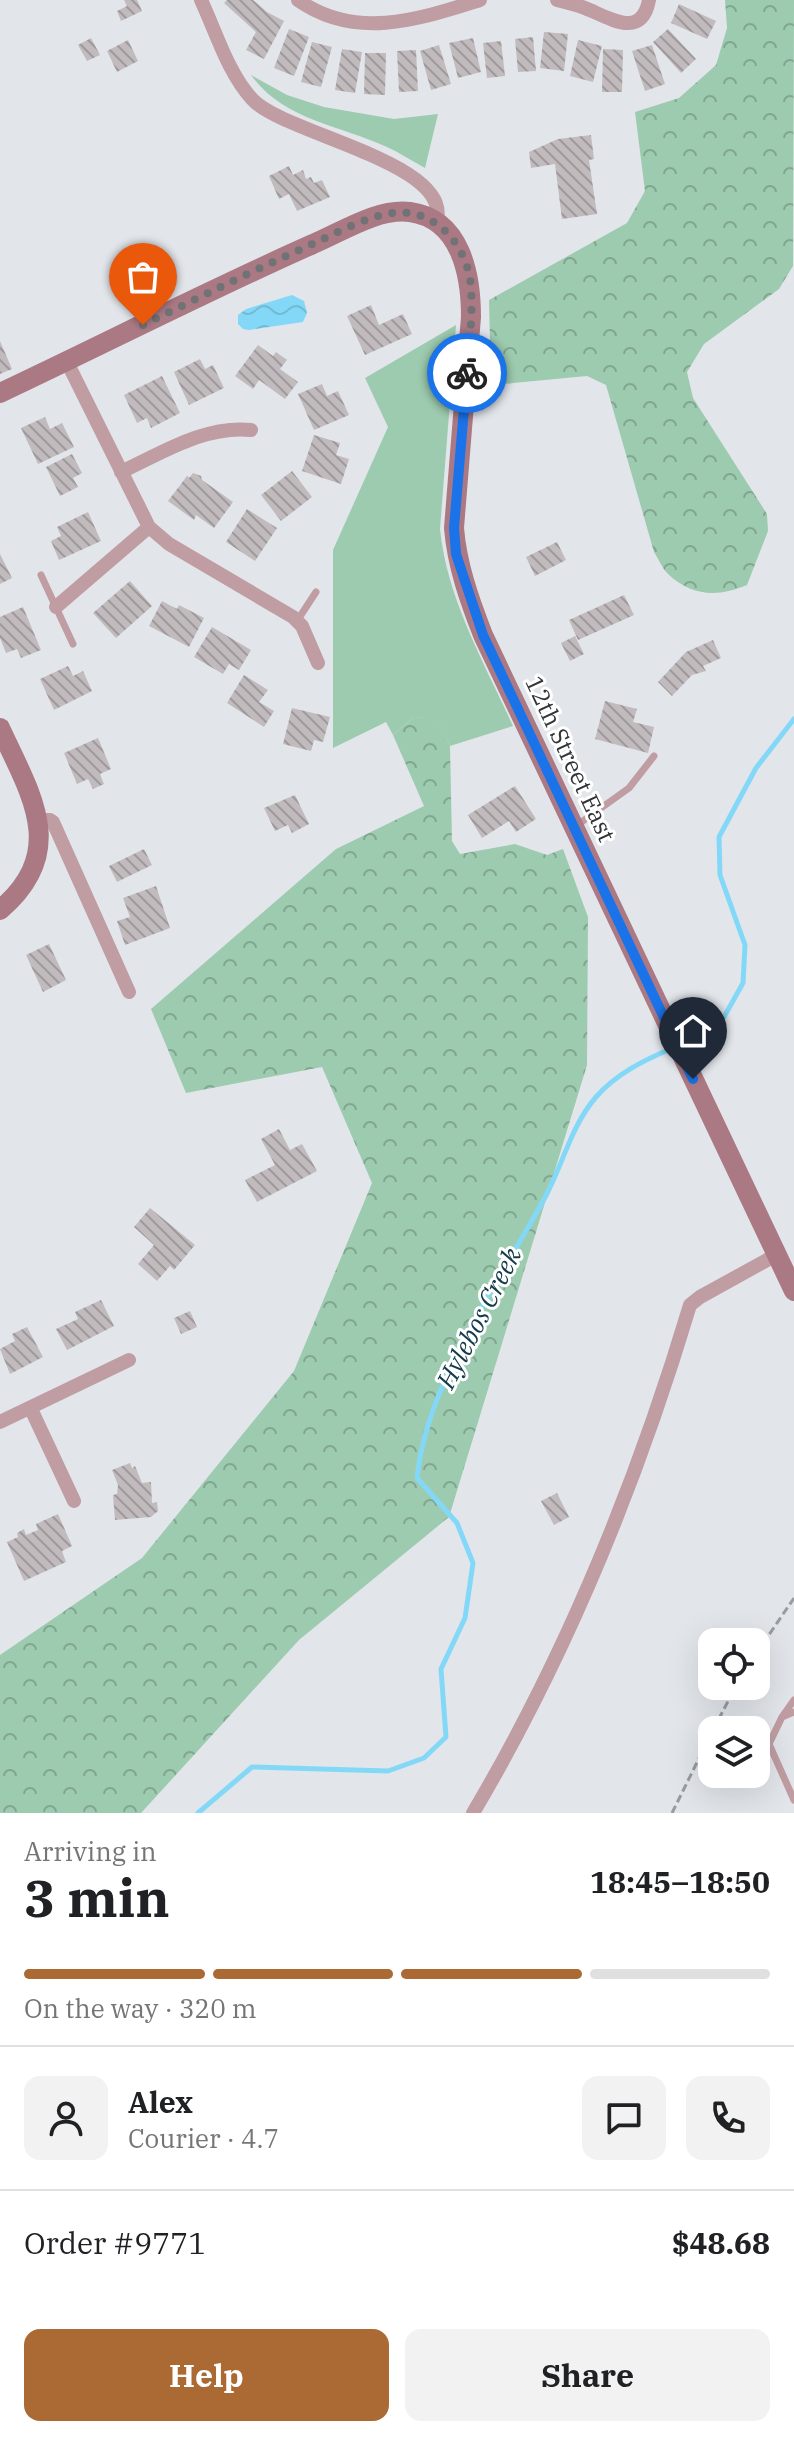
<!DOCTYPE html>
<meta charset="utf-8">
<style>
body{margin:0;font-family:"IBM Plex Serif",serif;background:#f2f2f2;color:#202124;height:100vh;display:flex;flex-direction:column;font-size:30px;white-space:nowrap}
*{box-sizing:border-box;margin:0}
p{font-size:26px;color:#757577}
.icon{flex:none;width:44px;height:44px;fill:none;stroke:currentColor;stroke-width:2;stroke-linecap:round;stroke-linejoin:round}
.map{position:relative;height:1813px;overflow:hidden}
.sheet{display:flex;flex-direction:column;background:#fff;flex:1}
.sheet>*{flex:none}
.fabs{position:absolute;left:698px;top:1628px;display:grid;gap:16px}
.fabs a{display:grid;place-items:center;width:72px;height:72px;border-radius:16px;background:#fff;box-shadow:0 8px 32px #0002;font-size:40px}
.pin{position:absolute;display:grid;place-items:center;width:68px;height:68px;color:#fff;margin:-82px -34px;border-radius:50% 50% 50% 0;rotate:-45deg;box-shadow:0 0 8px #0007}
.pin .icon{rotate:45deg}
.courier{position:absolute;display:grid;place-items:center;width:80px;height:80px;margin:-40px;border:6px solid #1a73e8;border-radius:50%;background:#fff;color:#222;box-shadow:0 2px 10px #0007}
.head em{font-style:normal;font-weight:800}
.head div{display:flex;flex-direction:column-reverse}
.head{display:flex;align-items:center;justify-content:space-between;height:136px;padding:0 24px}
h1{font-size:52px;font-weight:800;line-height:60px}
.bar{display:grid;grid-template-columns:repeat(4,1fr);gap:12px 8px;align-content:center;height:96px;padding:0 24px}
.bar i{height:10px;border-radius:6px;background:#e0e0e0}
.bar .active{background:#ab6a34}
.bar p{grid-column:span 4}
.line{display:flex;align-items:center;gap:20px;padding:0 24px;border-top:2px solid #e0e0e0}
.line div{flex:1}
.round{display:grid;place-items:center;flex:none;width:84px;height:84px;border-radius:16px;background:#f2f2f2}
.cta{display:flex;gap:16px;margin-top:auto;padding:16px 24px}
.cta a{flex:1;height:92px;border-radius:16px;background:#ab6a34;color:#fff;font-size:32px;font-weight:800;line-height:92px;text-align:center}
.cta a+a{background:#f2f2f2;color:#202124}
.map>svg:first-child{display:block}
.green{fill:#9dcbaf}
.forest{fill:url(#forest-crowns)}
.water{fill:url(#water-waves)}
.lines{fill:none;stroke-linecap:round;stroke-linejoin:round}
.stream{stroke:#83d8f8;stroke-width:5}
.building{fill:url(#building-back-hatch)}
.path{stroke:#989b9f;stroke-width:3;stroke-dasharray:8 4;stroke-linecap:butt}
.lane{stroke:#c09da3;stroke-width:7}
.street{stroke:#c09da3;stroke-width:14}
.secondary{stroke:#ab7983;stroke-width:20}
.done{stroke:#707275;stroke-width:8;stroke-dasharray:0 14.4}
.route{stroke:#1a73e8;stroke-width:10}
.labels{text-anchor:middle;stroke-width:6;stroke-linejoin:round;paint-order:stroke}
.street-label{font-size:24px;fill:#323436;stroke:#fff}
.water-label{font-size:26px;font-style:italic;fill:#143b49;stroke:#fff}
</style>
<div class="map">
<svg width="794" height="1813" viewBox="0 0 794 1813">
<defs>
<pattern id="forest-crowns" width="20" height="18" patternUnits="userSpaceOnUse" patternTransform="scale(2)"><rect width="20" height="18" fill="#9dcbaf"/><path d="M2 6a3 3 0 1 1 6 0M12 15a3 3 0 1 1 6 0" fill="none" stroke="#81a68f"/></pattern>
<pattern id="water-waves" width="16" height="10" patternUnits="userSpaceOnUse" patternTransform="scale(2)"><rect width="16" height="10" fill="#83d8f8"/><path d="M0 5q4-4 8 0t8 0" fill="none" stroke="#72bad5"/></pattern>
<pattern id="building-back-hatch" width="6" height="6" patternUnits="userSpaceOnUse" patternTransform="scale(2)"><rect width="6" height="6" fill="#c2bbbe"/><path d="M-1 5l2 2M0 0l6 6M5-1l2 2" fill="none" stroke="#9e999b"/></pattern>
</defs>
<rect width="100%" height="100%" fill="#e2e6eb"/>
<path class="green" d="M251 75 287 95 324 107 394 119 438 114 425 168C412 161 400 153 387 147 339 125 283 120 251 75Z
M456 325 440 529C447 599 484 662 513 726L450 746 437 719 414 717 393 735 386 722 333 748V550L388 427 365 378Z"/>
<path class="forest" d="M725 0H794L793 266 779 289 704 344 687 372 693 398 767 514 768 531 747 585C719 597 692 597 668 574 662 568 658 558 654 552L606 385 587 376 491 385 489 300 627 223 645 191 635 112 679 98 716 65 727 28Z
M414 717 437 718 450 746 452 841 460 854 515 844 547 855 563 849 588 917 587 1065 449 1517 299 1640 141 1813H0V1655L142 1558 294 1371 372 1183 322 1067 186 1093 151 1009 336 849 424 806 393 735Z"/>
<path class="water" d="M292 295 304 301 307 313 303 322 249 330 243 329 238 324V315L246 309Z"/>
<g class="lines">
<path class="stream" d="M682 1044 693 1040 724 1017 743 983 745 945 720 875 719 837 756 768 794 719
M198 1813 252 1767 388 1771 424 1758 446 1737 441 1669 465 1618 473 1563 457 1523 417 1478C427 1382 497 1285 543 1201 562 1168 570 1127 596 1097 616 1074 644 1060 673 1048"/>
</g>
<path class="building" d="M124 0H137L142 11 121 21 117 11 127 6Z
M227 0H253L267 12 284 21 264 59 246 50 256 32 224 3Z
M679 4 716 21 707 39 671 23Z
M289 29 309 37 294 76 274 68Z
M668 29 696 59 681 73 653 42Z
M544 32 568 34 564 71 540 68Z
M533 37 536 71 518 72 515 39Z
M91 38 100 55 87 61 78 45Z
M473 38 481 72 458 78 449 43Z
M128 40 138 61 117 72 107 51Z
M578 40 602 46 593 82 570 76Z
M501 41 505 76 487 78 483 43Z
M312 42 332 47 321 87 301 82Z
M439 45 451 84 431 90 420 51Z
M652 45 665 84 645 91 632 51Z
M342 49 362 52 355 93 335 90Z
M603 49 623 50 622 92H602Z
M416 50 418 91 399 92 397 51Z
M365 53H386L385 95 364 94Z
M591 135 594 159 589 160 597 214 562 219 555 164 531 168 529 152 558 139Z
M289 166 293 175 303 170 306 179 311 177 314 183 322 180 330 197 297 211 289 194 279 199 269 176Z
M371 305 379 325 403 314 412 334 365 355 347 316Z
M0 341 12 369 0 374Z
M258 345 273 356 276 352 287 360 280 369 298 382 285 399 259 380 253 389 235 376Z
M200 359 205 369 213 365 224 388 189 405 174 372Z
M162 376 180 413 151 428 147 418 137 423 124 395Z
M322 384 327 396 338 391 349 415 314 430 298 394Z
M45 417 50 429 62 423 74 447 38 464 21 428Z
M314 435 340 443 336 455 349 459 341 484 302 471Z
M72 454 82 473 73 478 78 487 60 496 46 467Z
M292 471 312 497 281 521 261 495Z
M193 473 201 476 202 480 233 502 214 528 196 515 194 520 168 501 187 476 189 478Z
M247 509 277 528 255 561 226 542Z
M88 512 101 541 59 560 51 541 61 536 57 527Z
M557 542 566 560 535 576 526 557Z
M0 554 12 578 0 584Z
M130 581 152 606 116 638 93 613Z
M624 595 634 615 578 640 569 620Z
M162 601 177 609 179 605 204 618 189 647 149 626Z
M23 607 41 650 21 658 17 649 6 653 0 638V617Z
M212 627 251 650 239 670 229 664 223 674 194 657Z
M575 636 584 654 570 661 561 643Z
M713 640 721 658 703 666 706 671 692 675 672 696 658 682 686 652Z
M68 666 73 676 83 671 92 691 54 710 40 679Z
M244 675 268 690 259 702 274 711 264 727 227 703Z
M605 701 637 709 633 722 654 727 648 753 595 739Z
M292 708 330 717 323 742 314 740 311 751 283 744Z
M98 738 111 769 100 774 104 784 93 789 88 779 77 784 64 753Z
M515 786 536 819 516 832 509 821 482 838 468 815Z
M295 795 309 824 292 833 288 825 275 831 264 808Z
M144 849 152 865 117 882 109 866Z
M156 886 170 928 125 945 117 921 130 917 123 898Z
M49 944 66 980 43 992 26 955Z
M279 1129 290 1150 302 1144 317 1171 257 1202 245 1180 275 1165 261 1139Z
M150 1208 195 1245 174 1270 170 1266 157 1281 138 1264 154 1245 134 1227Z
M101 1300 114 1326 67 1350 56 1329 78 1319 75 1312Z
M190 1311 197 1327 181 1334 174 1318Z
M27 1327 43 1357 10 1374 0 1349 15 1341 12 1334Z
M130 1463 132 1468 135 1466 142 1483 151 1482 152 1503 157 1502 158 1511 151 1517 115 1520 113 1495 117 1494 118 1485 112 1470Z
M557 1493 569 1517 554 1525 541 1501Z
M58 1514 72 1546 62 1551 66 1562 24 1581 7 1542 18 1537 17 1533 24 1529 26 1535 38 1530 36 1524Z"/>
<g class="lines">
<path class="path" d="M756 1654 794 1598
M713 1730 736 1686
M672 1813 712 1732"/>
<path class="lane" d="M41 575 73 644
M297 621 316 592
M576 826 629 788 654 756
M794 1700 782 1717 794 1712
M782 1717 769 1744 794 1800"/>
<path class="street" d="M201 0C216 32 228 73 252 99 283 134 457 163 436 223
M298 0C356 41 420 19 480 0
M557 0C565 2 574 4 582 7 604 14 641 43 649 0
M67 362 149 527 169 544 293 617 302 626 318 663
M121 472C162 453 205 425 251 430
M56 607 149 527
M39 820H50L53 822 129 992
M31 1409 74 1501
M0 1422 129 1360
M473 1813C567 1654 637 1482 690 1305L700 1297 776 1255"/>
<path class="secondary" d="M0 393C104 344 207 291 313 244 342 232 377 208 410 212 461 219 471 275 471 317L454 528C457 565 469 599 483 635L794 1291
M0 728C31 795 69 851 0 910"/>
</g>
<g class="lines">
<path class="done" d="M143 325C198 298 252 271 308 246 335 234 364 217 393 213 436 207 469 248 471 288 473 316 469 345 467 373"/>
<path class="route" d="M467 373 454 528 456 554 483 635 693 1079"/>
</g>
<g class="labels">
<g class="street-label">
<text transform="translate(570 759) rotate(65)" y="8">12th Street East</text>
</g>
<g class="water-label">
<text transform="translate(479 1318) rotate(-63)" y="9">Hylebos Creek</text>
</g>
</g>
</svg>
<div class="fabs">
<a><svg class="icon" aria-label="locate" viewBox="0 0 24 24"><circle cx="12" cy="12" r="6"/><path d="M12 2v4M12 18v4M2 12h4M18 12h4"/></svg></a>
<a><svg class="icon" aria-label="layers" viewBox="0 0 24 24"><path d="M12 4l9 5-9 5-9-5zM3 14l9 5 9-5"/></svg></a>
</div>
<div class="pin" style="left:143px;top:325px;background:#ea580c"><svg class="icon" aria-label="bag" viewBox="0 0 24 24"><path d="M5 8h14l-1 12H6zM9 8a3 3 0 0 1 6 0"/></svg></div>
<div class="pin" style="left:693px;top:1079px;background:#1f2937"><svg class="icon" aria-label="home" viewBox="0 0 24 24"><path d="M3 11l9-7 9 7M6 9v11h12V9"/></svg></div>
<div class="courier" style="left:467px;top:373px"><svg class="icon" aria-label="bike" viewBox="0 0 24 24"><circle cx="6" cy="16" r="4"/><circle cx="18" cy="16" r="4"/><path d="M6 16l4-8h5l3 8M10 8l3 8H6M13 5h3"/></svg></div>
</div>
<section class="sheet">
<div class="head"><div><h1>3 min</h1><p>Arriving in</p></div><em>18:45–18:50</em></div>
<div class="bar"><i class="active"></i><i class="active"></i><i class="active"></i><i></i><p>On the way · 320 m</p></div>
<div class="line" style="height:144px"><a class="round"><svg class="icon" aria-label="person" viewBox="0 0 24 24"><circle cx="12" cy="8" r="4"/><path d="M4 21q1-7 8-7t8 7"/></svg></a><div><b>Alex</b><p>Courier · 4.7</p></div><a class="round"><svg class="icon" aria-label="chat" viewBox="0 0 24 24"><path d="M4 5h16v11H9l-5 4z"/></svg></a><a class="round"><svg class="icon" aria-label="phone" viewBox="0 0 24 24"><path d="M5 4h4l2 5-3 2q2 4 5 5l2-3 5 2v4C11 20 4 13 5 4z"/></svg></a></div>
<div class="line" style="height:104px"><div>Order #9771</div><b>$48.68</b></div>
<div class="cta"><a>Help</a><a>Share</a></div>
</section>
